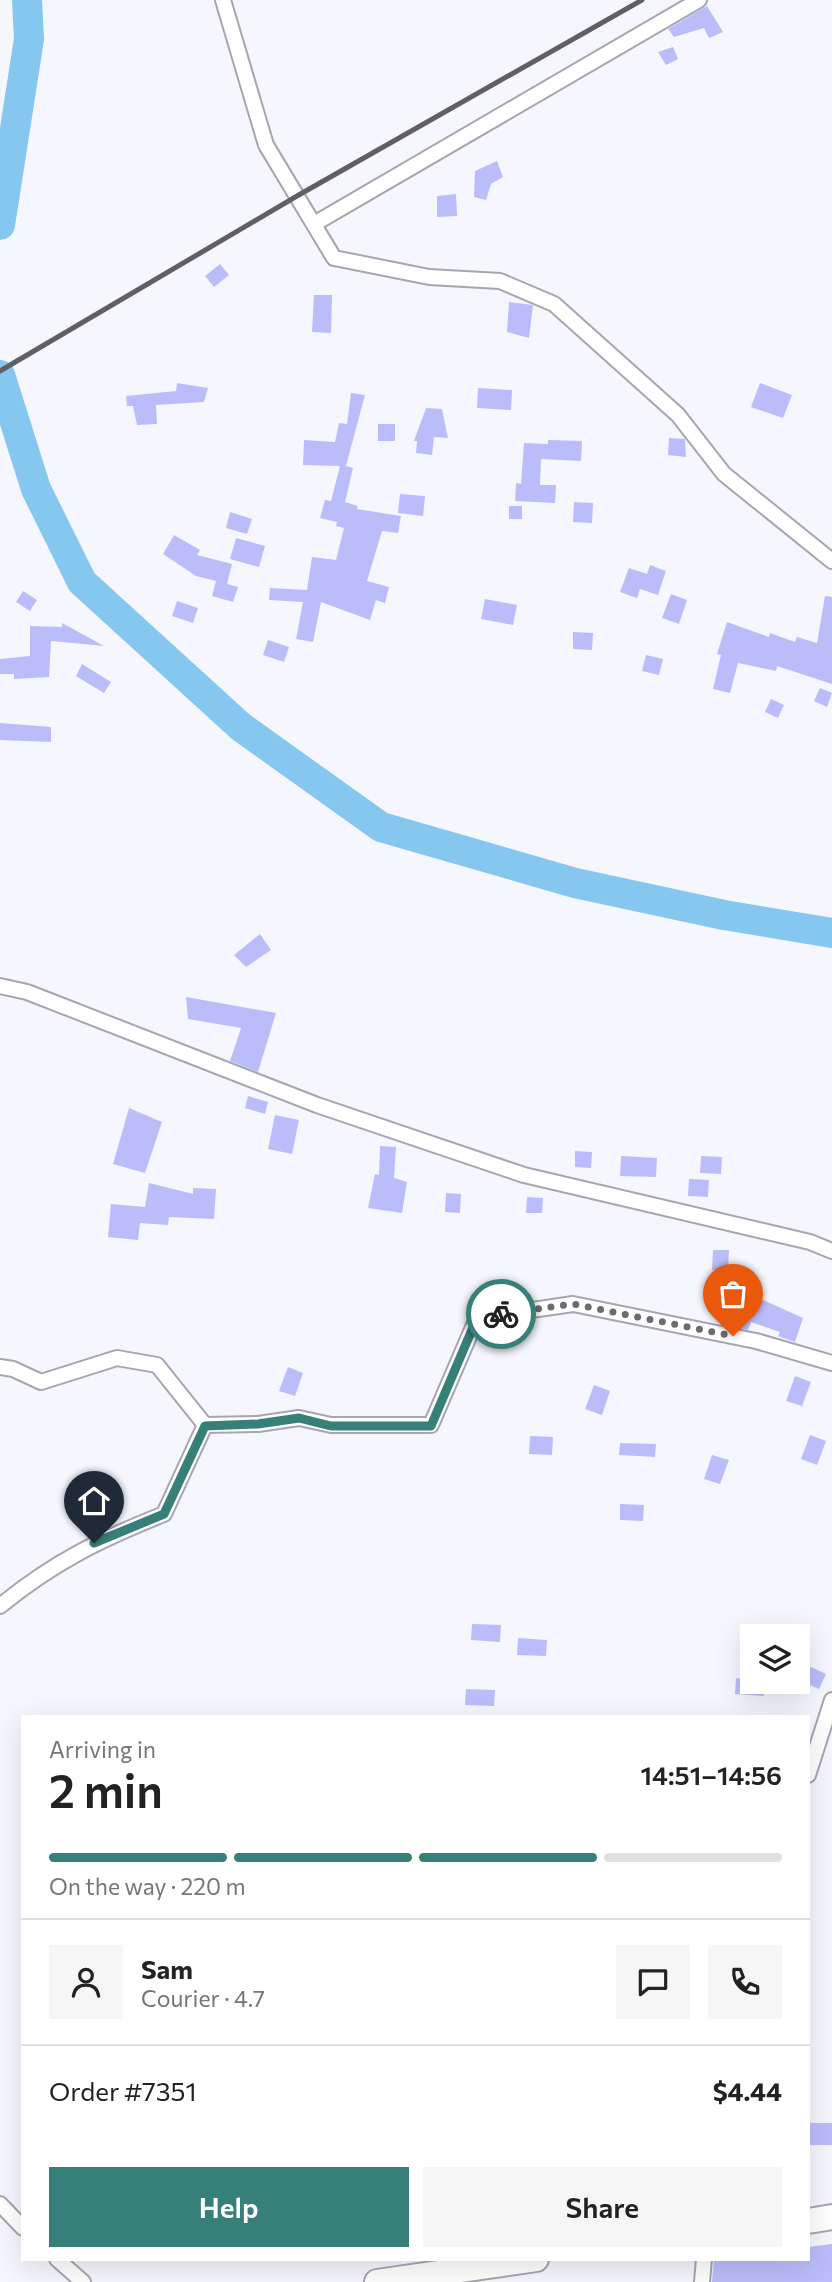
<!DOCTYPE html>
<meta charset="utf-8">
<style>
body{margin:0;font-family:Commissioner,sans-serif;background:#f6f6f6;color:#222;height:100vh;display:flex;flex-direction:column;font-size:26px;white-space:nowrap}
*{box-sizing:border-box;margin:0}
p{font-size:23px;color:#767676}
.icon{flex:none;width:38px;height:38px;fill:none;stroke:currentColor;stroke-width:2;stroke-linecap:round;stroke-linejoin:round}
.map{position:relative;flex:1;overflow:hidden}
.details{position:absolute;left:21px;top:1715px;width:789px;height:546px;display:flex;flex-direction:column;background:#fff;border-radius:0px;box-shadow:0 7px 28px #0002}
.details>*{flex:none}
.tools{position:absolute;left:740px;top:1624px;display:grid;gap:14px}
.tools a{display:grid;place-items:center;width:70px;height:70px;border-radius:0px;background:#fff;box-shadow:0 7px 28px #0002;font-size:35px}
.pin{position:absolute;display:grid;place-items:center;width:60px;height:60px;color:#fff;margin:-72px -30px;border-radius:50% 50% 50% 0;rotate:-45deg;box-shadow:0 0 7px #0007}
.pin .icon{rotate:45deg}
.courier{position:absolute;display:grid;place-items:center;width:70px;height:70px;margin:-35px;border:5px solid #377f79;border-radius:50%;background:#fff;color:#222;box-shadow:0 2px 9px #0007}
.headline em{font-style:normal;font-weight:600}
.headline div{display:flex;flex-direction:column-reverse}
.headline{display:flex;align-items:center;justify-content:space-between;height:119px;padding:0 28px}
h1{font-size:46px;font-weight:600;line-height:52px}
.bar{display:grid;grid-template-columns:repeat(4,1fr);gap:10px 7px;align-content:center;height:84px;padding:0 28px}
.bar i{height:9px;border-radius:5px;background:#e0e0e0}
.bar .on{background:#377f79}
.bar p{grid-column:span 4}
.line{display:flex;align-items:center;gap:18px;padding:0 28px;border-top:2px solid #e0e0e0}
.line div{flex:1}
.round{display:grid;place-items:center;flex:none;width:74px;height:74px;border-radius:0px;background:#f6f6f6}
.button{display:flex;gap:14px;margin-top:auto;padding:14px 28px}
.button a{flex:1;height:80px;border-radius:0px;background:#377f79;color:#fff;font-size:28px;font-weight:600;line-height:80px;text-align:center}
.button a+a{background:#f6f6f6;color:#222}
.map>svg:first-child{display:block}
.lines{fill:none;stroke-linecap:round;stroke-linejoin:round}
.river{stroke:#86c7ef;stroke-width:30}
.building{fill:#bbbdfb}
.minor-casing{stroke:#a7a6b0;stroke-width:18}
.trunk-casing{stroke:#a7a6b0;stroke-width:28}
.minor{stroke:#fff;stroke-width:14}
.trunk{stroke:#fff;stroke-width:24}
.rail{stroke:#606064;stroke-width:5}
.done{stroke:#6b6b70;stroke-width:7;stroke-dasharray:0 12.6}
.route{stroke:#377f79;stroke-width:9}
</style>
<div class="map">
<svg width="832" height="2282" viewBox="0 0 832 2282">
<rect width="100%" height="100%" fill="#f6f6fe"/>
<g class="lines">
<path class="river" d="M0 225 29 39 27 0
M0 375 36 489 82 582 241 727 381 827 575 883 724 915 832 933"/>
</g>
<path class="building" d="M707 6 723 32 709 38 704 28 674 37 668 29Z
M673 47 678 59 666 65 658 52Z
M497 161 503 177 491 184 486 200 474 197 475 171Z
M456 194 457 216 437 217V196Z
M220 264 229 275 214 287 205 276Z
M314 295H332L331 333 312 332Z
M509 302 533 305 529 338 507 332Z
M177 383 208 388 204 402 156 405 157 424 137 425 133 406H127L126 396 176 391Z
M760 383 792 395 783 418 751 407Z
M478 388 512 390 511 410 477 408Z
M351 393 365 395 346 466 353 468 345 502 358 506 357 509 401 516 398 533 382 531 367 581 389 587 385 603 376 600 370 620 321 602 313 642 296 639 303 602 269 600 270 588 307 590 312 557 336 560 344 528 336 526 337 522 320 518 325 500 331 501 340 466 303 465 304 440 335 442 339 423 347 424Z
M426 408 442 409 448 438 434 437 432 455 416 453 417 441H414Z
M378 424H395V441H378Z
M669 438 685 439 686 457 668 455Z
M548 440 582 441 581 461 541 459 540 485H556L555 503 515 501 516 483 521 484 524 443 548 444Z
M400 494 425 496 423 516 398 513Z
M574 502 593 503 592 523 573 522Z
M509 506H522V519H509Z
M230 512 252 519 247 534 226 528Z
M174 535 200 550 197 555 232 564 227 584 238 587 233 602 212 596 216 581 196 576 163 554Z
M236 538 265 546 259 567 230 559Z
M650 565 666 571 658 595 640 589 637 598 620 592 629 568 647 574Z
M23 591 37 600 30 611 16 602Z
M671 594 687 600 679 624 662 618Z
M825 596 832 597V684L777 666 776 671 738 663 730 693 713 689 721 655 717 654 727 622 769 637 770 633 795 642 797 637 817 643Z
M485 599 517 605 513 625 481 619Z
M177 601 198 608 193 623 172 616Z
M62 623 104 646 51 641 49 677 14 679V674H0V659L30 656V626L62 627Z
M573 632 593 633 592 650 573 649Z
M268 640 289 647 284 662 263 655Z
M646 655 663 659 659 675 642 671Z
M82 664 111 682 104 693 76 676Z
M820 688 832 693 827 707 814 701Z
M771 699 784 705 778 718 765 712Z
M0 723 51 727V742L0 740Z
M260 934 271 950 246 967 234 955Z
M186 997 276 1013 258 1072 230 1061 241 1028 188 1019Z
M248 1096 268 1102 265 1114 245 1108Z
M129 1108 162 1122 145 1173 113 1164Z
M275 1115 299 1120 292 1154 268 1149Z
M380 1146 396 1147 394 1178 407 1182 402 1213 368 1208 375 1174 379 1175Z
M575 1151 592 1152 591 1168 575 1167Z
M621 1156 657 1158 656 1177 620 1176Z
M701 1156 722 1157 721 1174 700 1173Z
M689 1179 709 1180 708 1197 688 1196Z
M149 1183 193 1194V1188L216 1189 214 1219 169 1217 168 1225 140 1223 138 1240 108 1237 111 1204 145 1207Z
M446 1193 461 1194 460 1213 445 1212Z
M527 1197 543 1198 542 1213H526Z
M713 1250H729L728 1271 712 1270Z
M723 1280 753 1281 752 1295 803 1318 795 1342 778 1336 780 1332 751 1322 748 1330 731 1326 741 1299 722 1298Z
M288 1367 303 1373 295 1396 279 1391Z
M795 1376 811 1382 802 1406 786 1401Z
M594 1385 610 1391 602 1415 585 1409Z
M810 1435 826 1441 817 1465 801 1459Z
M530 1436 553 1437 552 1455 529 1454Z
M620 1443 656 1444 655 1457 619 1455Z
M712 1455 729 1460 720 1484 704 1479Z
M620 1504 644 1505 643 1521 620 1520Z
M472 1624 501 1625 500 1642 471 1640Z
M518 1638 547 1640 546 1656 517 1655Z
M798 1661 826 1674 819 1689 798 1680Z
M736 1678 765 1682 764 1696 735 1694Z
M466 1689 495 1690 494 1706 465 1705Z
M808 2123H832V2145H808Z
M832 2244V2282H712L714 2260 808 2259V2247Z"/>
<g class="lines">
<defs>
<path id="minor" d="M223 0 266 145 334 258 429 277 500 281 554 304 678 415 724 474 832 561
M314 224 699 0
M0 986 27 992 317 1105 524 1175 810 1242 832 1251
M0 1367 13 1369 41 1382 117 1358 157 1365 205 1425 258 1424 299 1418 331 1425H431L477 1318 573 1304 756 1341 832 1363
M0 1606C54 1562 99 1540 164 1514L205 1425
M808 1775 832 1700
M0 2204 23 2228
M57 2259 83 2282
M702 2282 704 2259"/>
<path id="trunk" d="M808 2221 832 2217
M377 2282 536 2259"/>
</defs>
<use href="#minor" class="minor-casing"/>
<use href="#trunk" class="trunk-casing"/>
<use href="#minor" class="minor"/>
<use href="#trunk" class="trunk"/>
<path class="rail" d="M0 371 297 196 642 0"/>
</g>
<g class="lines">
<path class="done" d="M501 1314 573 1304 733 1336"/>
<path class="route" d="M94 1543 164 1514 205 1426 258 1424 299 1418 331 1426H431L477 1318 501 1314"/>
</g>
</svg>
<div class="tools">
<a><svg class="icon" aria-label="layers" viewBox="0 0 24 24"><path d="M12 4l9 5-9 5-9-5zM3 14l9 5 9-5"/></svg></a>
</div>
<div class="pin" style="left:733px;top:1336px;background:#ea580c"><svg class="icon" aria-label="bag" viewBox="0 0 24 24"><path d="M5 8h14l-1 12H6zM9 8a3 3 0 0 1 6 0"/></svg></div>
<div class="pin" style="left:94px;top:1543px;background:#1f2937"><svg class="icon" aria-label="home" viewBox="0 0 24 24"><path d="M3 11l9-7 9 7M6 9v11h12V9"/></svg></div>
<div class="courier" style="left:501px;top:1314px"><svg class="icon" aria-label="bike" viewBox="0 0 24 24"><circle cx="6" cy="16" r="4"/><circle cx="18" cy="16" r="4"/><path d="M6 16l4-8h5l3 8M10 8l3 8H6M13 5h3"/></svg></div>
<section class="details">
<div class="headline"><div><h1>2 min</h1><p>Arriving in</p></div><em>14:51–14:56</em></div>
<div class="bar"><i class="on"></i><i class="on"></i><i class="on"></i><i></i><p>On the way · 220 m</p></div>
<div class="line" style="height:126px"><a class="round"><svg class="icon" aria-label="person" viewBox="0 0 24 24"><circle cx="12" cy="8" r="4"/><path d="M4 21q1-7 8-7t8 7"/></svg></a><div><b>Sam</b><p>Courier · 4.7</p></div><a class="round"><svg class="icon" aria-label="chat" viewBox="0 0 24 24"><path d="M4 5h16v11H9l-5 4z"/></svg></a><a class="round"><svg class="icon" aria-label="phone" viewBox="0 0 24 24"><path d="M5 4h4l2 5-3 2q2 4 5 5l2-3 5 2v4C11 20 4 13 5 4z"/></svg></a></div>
<div class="line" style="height:91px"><div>Order #7351</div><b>$4.44</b></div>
<div class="button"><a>Help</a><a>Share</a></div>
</section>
</div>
